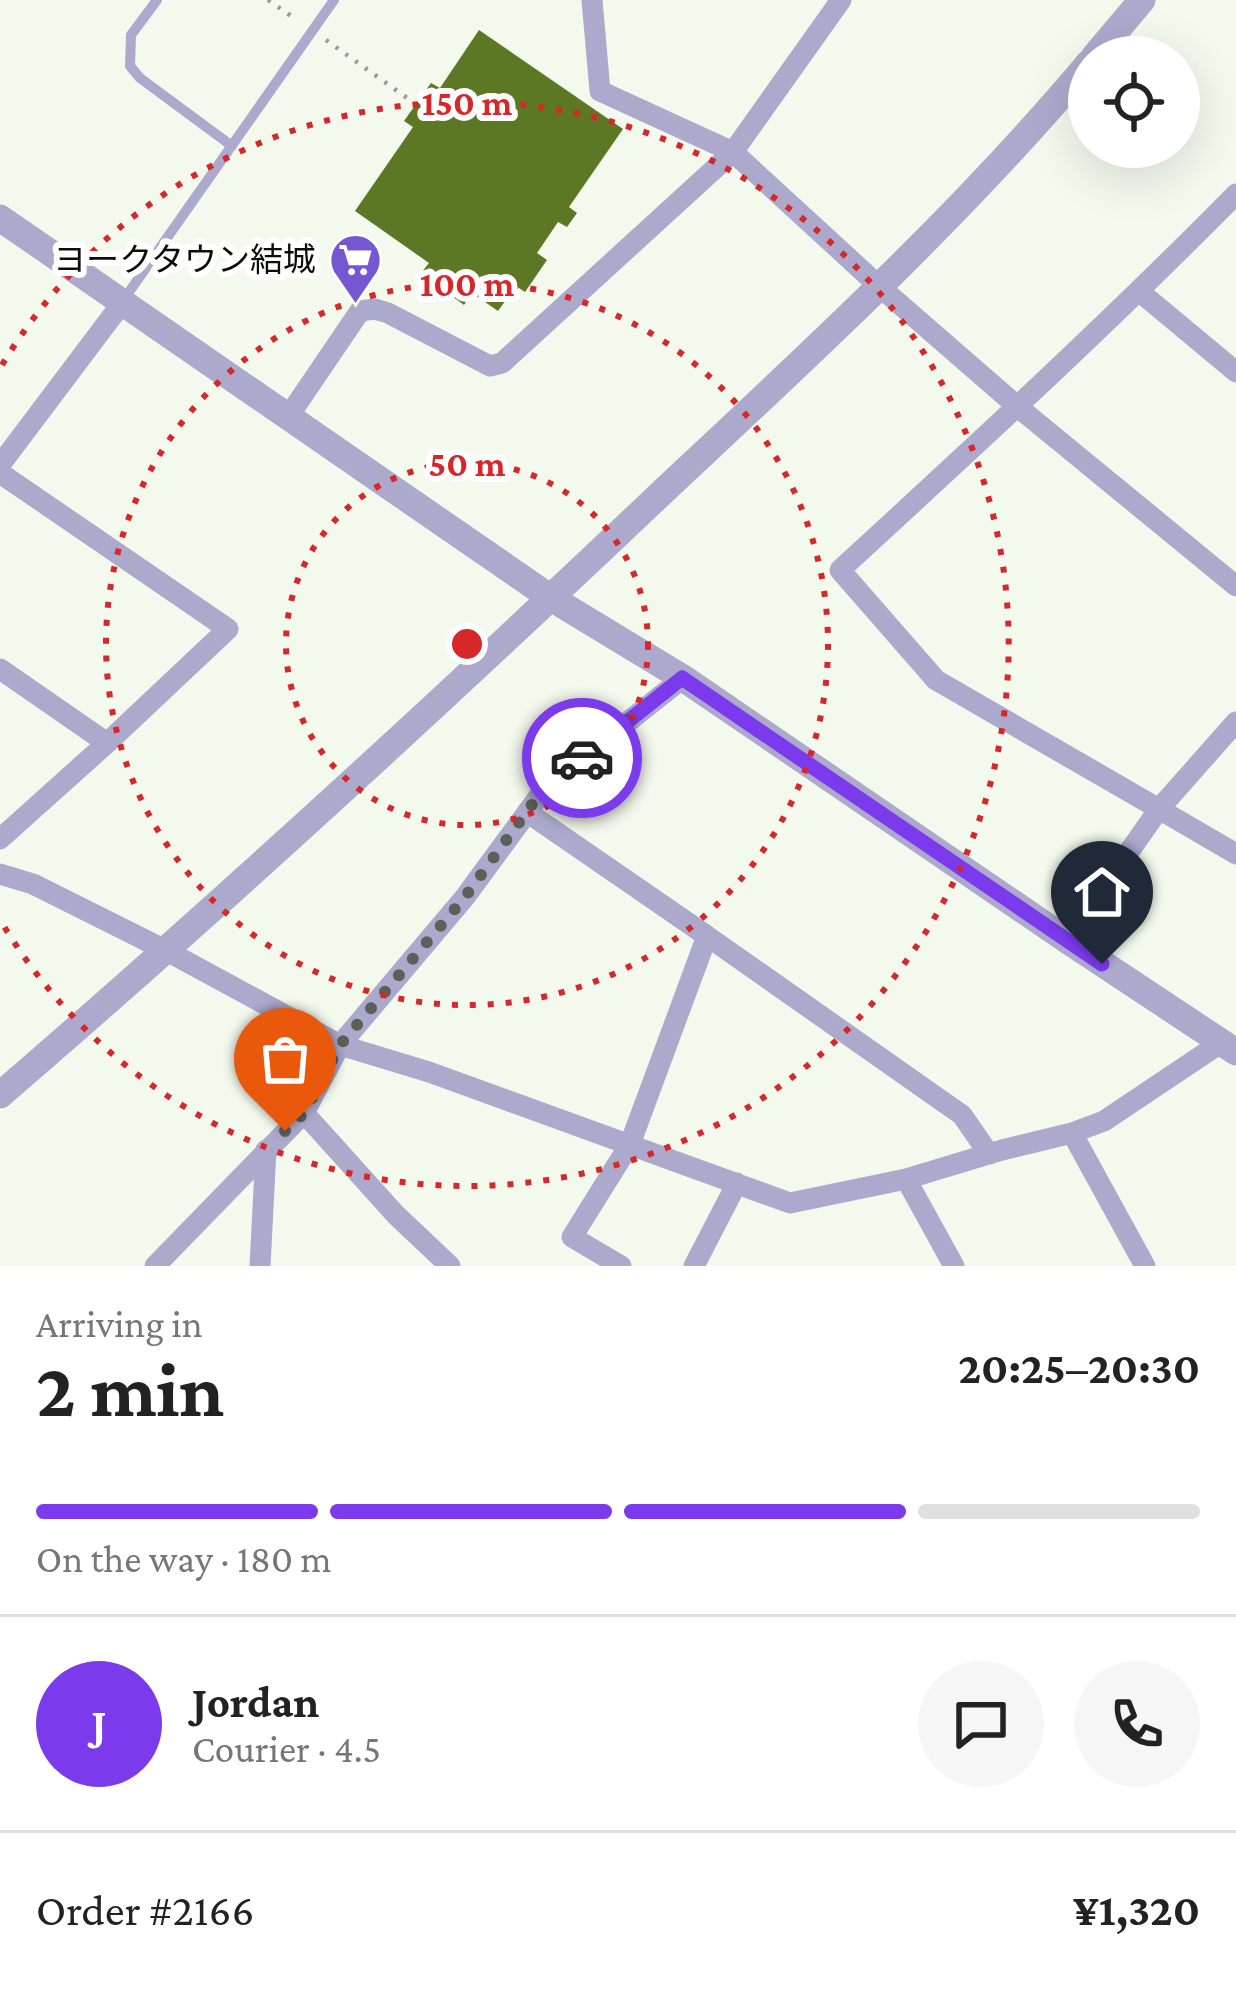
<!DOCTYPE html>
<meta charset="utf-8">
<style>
body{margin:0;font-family:"Crimson Pro","Noto Sans JP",serif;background:#f6f6f6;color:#222;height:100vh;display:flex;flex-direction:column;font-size:45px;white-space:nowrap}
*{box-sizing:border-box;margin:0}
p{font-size:39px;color:#767676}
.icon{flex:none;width:66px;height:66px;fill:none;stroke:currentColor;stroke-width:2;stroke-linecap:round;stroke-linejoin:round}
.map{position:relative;height:1266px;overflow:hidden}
.side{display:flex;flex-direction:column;background:#fff;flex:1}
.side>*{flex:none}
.controls{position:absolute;left:1068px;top:36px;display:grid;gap:24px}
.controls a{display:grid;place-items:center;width:132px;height:132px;border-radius:50%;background:#fff;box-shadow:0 12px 48px #0002;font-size:60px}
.pin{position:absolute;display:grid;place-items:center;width:102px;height:102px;color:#fff;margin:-123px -51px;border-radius:50% 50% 50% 0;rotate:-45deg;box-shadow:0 0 12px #0007}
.pin .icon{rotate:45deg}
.courier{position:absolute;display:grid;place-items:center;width:120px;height:120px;margin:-60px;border:9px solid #7c3aed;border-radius:50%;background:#fff;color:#222;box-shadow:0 3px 15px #0007}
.headline em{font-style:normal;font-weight:700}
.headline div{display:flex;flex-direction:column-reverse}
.headline{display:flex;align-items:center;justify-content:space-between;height:204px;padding:0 36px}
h1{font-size:78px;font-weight:700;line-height:90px}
.bar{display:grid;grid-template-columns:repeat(4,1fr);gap:18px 12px;align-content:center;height:144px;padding:0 36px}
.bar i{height:15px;border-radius:9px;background:#e0e0e0}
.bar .current{background:#7c3aed}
.bar p{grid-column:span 4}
.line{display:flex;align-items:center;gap:30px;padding:0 36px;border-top:3px solid #e0e0e0}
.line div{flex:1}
.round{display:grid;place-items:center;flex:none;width:126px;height:126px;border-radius:63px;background:#f6f6f6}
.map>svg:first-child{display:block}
.building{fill:#5c7824}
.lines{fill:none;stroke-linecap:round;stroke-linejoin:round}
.path{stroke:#979b93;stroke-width:4.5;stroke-dasharray:3 9;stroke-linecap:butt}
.service{stroke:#ada9cd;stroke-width:10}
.minor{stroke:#ada9cd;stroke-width:21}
.tertiary{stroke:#ada9cd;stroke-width:27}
.done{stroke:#5d6059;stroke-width:12;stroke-dasharray:0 21.6}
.route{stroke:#7c3aed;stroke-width:15}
.ring{fill:none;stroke:#d62828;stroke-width:6;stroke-dasharray:6 12}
.labels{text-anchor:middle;stroke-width:12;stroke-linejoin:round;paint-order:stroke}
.poi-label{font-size:33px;fill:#0b0d09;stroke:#fff;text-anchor:end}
.centre{fill:#d62828;stroke:#fff;stroke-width:6}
.ring-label{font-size:36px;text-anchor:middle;font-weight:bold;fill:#d62828;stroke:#fff;stroke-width:12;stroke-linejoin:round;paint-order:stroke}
</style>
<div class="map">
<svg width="1236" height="1266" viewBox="0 0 1236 1266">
<rect width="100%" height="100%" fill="#f4f9ee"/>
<path class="building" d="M479 30 623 129 569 207 577 213 567 227 558 222 537 253 547 260 525 292 516 286 498 311 472 293 464 305 421 273 429 263 355 211 413 127 404 121 431 83 440 88Z"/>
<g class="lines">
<path class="path" d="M268 0 297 20
M326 40 414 103"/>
<path class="service" d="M157 0 131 35 130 66 140 78 232 146
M122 302 334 0"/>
<path class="minor" d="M592 0 600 91 733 152 880 287 1018 407 1236 586
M1140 292 1236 372
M288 417 360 311 375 309 388 313 490 366 502 363 733 152 841 0
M0 465 122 303
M0 473 228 629 107 743 0 669
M1236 722 1159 809 1236 854
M527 812 707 936 630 1144 572 1237 621 1266
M0 839 107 743
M0 874 33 884 167 951 340 1045 429 1072 790 1203 906 1179 1002 1150 1072 1133 1104 1121 1222 1042
M707 936 962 1115 989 1154
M1067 940 1159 809 936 680 840 570C974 447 1108 324 1236 194
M304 1113 396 1215 450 1266
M1072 1133 1145 1266
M906 1179 954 1266
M155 1266 304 1113 340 1045 465 897 545 788 683 678
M260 1266 266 1150
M694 1266 737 1183"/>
<path class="tertiary" d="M1094 57 1142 0
M0 218 551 598 683 678 1067 940 1236 1052
M0 1095C223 903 439 704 653 501 803 360 956 221 1089 63"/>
</g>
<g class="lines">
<path class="done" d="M285 1131 304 1113 340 1045 465 897 544 788 582 758"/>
<path class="route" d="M582 758 682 678 1102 964"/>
</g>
<g class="ring">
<circle cx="467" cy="644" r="181"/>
<circle cx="467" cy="644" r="361"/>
<path d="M2 365A542 542 0 1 1 2 923"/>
</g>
<defs>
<symbol id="supermarket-pin" viewBox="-11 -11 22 30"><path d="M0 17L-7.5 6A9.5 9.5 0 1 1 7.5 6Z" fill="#7557d1" stroke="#fff"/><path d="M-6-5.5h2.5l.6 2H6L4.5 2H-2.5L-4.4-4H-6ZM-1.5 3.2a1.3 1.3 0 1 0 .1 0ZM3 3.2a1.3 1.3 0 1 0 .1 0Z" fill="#fff"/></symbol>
</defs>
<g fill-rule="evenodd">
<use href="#supermarket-pin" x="326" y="230" width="59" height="81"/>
</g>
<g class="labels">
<g class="poi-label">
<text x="316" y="271">ヨークタウン結城</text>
</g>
</g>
<circle cx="467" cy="644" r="18" class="centre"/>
<g class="ring-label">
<text x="467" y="115">150 m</text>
<text x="467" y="296">100 m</text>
<text x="467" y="476">50 m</text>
</g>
</svg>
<div class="controls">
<a><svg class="icon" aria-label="locate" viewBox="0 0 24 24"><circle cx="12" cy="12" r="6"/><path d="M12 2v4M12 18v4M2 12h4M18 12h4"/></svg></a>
</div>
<div class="pin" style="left:285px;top:1131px;background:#ea580c"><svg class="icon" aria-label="bag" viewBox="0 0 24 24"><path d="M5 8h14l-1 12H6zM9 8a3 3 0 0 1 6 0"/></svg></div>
<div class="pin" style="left:1102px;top:964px;background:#1f2937"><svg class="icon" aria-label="home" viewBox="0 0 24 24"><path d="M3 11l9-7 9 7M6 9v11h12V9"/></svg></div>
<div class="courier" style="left:582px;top:758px"><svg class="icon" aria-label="car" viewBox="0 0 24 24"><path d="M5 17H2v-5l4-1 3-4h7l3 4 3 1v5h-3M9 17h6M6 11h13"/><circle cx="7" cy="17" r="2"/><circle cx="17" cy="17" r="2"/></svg></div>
</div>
<section class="side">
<div class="headline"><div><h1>2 min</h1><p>Arriving in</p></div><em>20:25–20:30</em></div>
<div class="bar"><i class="current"></i><i class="current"></i><i class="current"></i><i></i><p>On the way · 180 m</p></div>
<div class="line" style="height:216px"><b class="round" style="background:#7c3aed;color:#fff">J</b><div><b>Jordan</b><p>Courier · 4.5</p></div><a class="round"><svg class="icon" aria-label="chat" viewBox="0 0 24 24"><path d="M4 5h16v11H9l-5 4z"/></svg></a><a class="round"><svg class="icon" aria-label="phone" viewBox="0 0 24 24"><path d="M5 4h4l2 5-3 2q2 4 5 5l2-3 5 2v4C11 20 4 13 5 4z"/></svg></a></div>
<div class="line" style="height:156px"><div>Order #2166</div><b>¥1,320</b></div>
</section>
